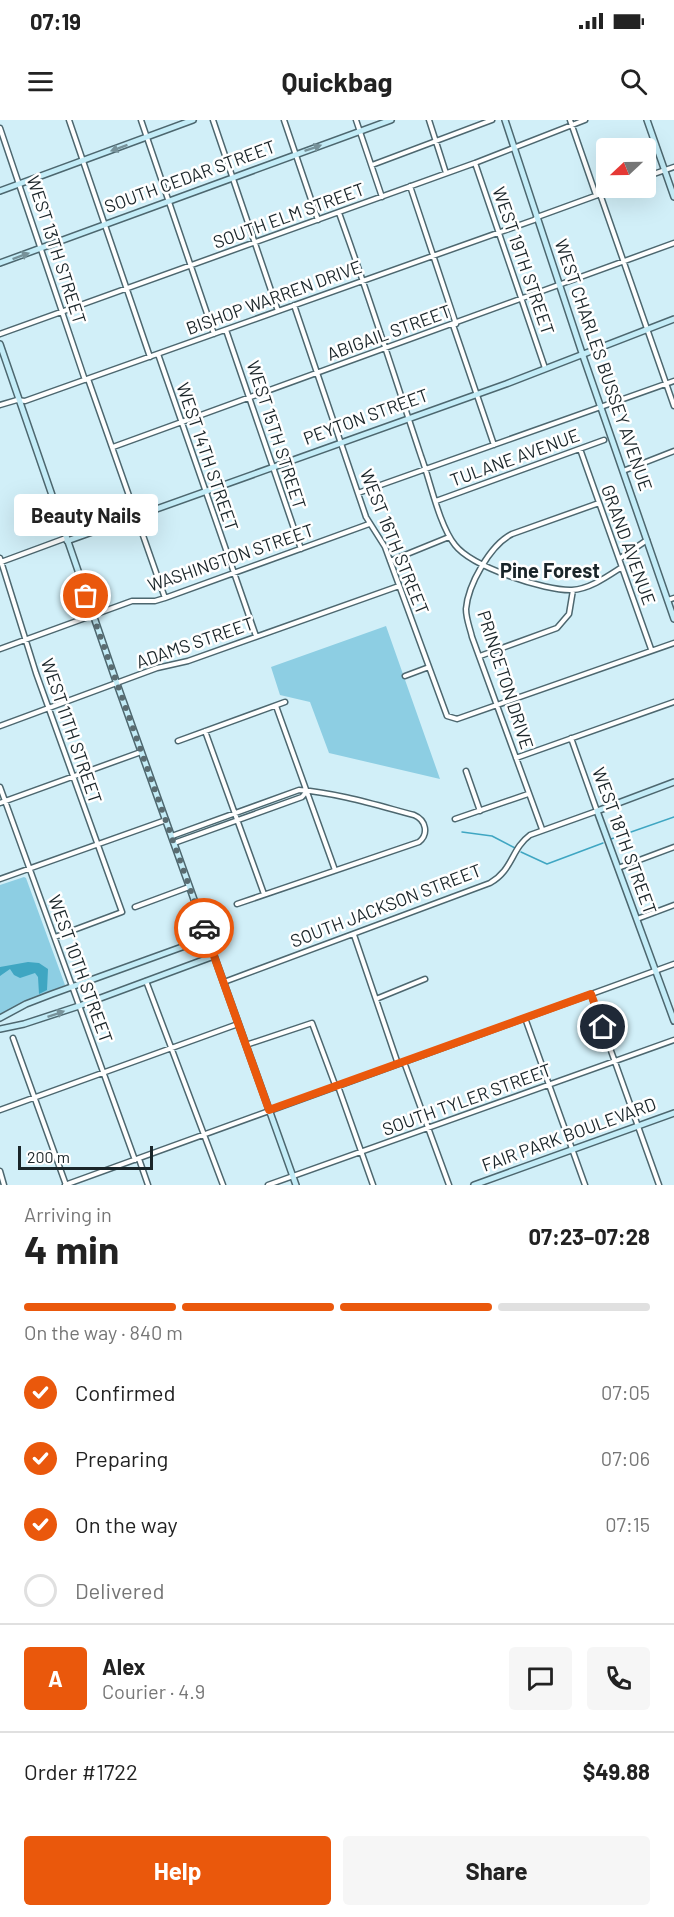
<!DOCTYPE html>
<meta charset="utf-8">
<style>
body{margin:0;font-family:Barlow,sans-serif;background:#f6f6f6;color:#222;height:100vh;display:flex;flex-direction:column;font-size:22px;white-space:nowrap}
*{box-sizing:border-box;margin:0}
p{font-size:20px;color:#767676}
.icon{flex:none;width:33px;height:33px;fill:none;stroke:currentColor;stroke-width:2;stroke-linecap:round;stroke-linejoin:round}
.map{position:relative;height:1065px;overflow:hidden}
.sheet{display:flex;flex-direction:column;background:#fff;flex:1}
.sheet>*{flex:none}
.needle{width:39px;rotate:248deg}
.tools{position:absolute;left:596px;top:18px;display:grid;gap:12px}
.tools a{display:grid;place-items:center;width:60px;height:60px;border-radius:6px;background:#fff;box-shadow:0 6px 24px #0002;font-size:30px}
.scale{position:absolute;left:18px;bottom:15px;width:135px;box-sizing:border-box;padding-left:6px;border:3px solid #1a2529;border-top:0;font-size:16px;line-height:21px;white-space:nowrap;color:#1a2529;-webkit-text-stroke:4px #fff;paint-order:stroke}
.pin{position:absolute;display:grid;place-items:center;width:51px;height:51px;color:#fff;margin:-26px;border:3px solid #fff;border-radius:50%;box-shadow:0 2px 6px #0007}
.courier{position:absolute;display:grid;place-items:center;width:60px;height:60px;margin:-30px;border:4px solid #ea580c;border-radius:50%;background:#fff;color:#222;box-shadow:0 2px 8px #0007}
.bubble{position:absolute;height:42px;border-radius:6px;background:#fff;box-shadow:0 6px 24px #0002;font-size:20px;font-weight:700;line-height:42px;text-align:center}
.summary em{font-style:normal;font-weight:700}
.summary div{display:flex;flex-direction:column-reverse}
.summary{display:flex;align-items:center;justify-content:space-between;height:102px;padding:0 24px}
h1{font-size:39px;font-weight:700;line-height:45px}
.bar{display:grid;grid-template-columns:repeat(4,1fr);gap:9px 6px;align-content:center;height:72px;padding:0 24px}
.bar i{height:8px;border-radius:4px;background:#e0e0e0}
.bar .active{background:#ea580c}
.bar p{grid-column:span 4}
.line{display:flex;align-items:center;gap:15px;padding:0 24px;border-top:2px solid #e0e0e0}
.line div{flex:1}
.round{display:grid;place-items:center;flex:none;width:63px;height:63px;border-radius:6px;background:#f6f6f6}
ol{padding:0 24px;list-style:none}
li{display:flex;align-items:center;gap:18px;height:66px}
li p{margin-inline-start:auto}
li .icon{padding:6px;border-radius:50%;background:#ea580c;color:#fff;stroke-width:4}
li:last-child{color:#767676}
li i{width:33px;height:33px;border:3px solid #e0e0e0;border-radius:50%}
.button{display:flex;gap:12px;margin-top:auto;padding:12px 24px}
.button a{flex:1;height:69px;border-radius:6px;background:#ea580c;color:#fff;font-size:24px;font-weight:700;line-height:69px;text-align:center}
.button a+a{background:#f6f6f6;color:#222}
.status{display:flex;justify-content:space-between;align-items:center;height:42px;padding:0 30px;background:#fff;direction:ltr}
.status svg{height:16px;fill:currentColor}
header{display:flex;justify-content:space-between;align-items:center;height:78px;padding:0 24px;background:#fff;font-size:27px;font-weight:700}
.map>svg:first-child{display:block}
.green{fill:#8dcee3}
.water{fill:#3fa6c2}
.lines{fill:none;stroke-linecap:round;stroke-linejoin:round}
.stream{stroke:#3fa6c2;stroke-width:1.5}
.street-casing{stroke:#4d676f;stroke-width:7}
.secondary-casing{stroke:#4d676f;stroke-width:8}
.street{stroke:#fff;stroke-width:4}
.secondary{stroke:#c3ecf7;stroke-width:5}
.oneway{fill:#77929a}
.done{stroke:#5a6c71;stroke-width:6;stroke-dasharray:0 10.8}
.route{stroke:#ea580c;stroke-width:8}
.labels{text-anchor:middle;stroke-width:5;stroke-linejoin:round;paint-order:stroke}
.street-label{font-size:18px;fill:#1a2529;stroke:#fff}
.neighbourhood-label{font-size:20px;font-weight:bold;fill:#1a2529;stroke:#fff}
</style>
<div class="status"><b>07:19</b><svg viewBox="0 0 49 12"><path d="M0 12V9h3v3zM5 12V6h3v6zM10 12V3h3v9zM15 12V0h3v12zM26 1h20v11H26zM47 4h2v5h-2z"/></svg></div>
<header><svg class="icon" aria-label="menu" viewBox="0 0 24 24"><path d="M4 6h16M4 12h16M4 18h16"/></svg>Quickbag<svg class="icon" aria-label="search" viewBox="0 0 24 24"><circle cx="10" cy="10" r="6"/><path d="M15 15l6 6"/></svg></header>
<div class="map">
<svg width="674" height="1065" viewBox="0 0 674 1065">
<rect width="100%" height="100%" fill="#d1eff8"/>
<path class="green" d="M386 506 440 659 329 633 310 582 280 575 271 547Z
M24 757 26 758 65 865 0 894V765Z"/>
<path class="water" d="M28 842 39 843 48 849 47 870 39 874 38 857 35 853 20 858 14 855 10 849 0 856V847Z"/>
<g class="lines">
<path class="stream" d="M462 712 492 716 515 728
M611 719 674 697
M521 732 547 744 603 723"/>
<defs>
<path id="street" d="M69 0 150 237
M141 0 214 214
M213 0 278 191
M284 0 318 100
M356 0 382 77
M429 0 446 53
M570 0 596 75
M0 8 85 260
M475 43 545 248
M372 45 492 0
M645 57 674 47
M410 66 456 204
M600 74 674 286
M339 93C368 173 394 255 421 336 430 360 439 405 455 425 472 447 545 471 572 470 590 469 608 456 622 447
M294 185 366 397 385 427 447 596 457 599 674 523
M453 205 494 325
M226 210 301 429
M0 214 475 43 585 0
M158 234 256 516
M88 259 165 478
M0 285 17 280 25 281 534 100 540 96 617 68
M113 327 674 123
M580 329 651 529
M623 351 674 331
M358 373 674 261
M436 381 604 320
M0 438 36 553 122 792 55 817
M619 439 647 420
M390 441 449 417
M1 442 66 418
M668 480 674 478
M0 529 132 481H155L165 478 369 404
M480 536 557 508 569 494 573 470
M405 556 429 547
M276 586 335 750
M0 606 157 548 188 541 399 466
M205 611 264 774
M178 621 285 582
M516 638 674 582
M466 651 480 691
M0 667 135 1040
M0 683 141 632
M455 699 528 674
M542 709 472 517C470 508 466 499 466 489 468 465 490 425 512 414L599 383
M172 716 299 670C338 673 376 685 414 695 426 700 429 714 419 722L237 784
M174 723 302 677 307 671
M618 748 674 727
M0 759 166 700
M135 787 189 767
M637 799 674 785
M354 815 398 944
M146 861 223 1065
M224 862 490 763C513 750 511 729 530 715L597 691 571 618
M591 875 659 1065
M376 879 425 859
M525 898 585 1065
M13 918 66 1065
M246 925 312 903 334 962 339 969 373 1065
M404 942 449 1065
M0 990 238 904
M139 1039 148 1065
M0 1051 4 1065
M65 1065 674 844
M268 1065 674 920"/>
<path id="secondary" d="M505 0 582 233 674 499
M647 0 674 77
M0 71 193 0
M0 143 391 0
M0 224 117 564 296 1065
M67 421 506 264 674 199
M674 662 597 691 674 901
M0 898 26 884 52 874 207 818
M0 909 24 904 79 886 214 836
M474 1065 674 993"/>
</defs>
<use href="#street" class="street-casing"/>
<use href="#secondary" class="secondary-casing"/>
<use href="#street" class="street"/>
<use href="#secondary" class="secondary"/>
</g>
<defs><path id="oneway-solid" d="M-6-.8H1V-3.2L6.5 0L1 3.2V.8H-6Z" transform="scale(1.5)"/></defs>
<g class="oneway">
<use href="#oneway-solid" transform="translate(119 28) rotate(160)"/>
<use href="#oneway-solid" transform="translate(313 28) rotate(-19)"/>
<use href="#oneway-solid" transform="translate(21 136) rotate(-20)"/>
<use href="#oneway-solid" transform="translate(56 894) rotate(-19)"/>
</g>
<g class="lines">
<path class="done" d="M86 476 204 808"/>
<path class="route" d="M204 808 269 990 591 874 603 907"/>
</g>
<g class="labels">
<g class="street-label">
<text transform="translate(190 57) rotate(-20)" y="6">SOUTH CEDAR STREET</text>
<text transform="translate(289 96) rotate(-20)" y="6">SOUTH ELM STREET</text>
<text transform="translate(56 130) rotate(72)" y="6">WEST 13TH STREET</text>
<text transform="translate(523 141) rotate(71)" y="6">WEST 19TH STREET</text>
<text transform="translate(274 178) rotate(-20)" y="6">BISHOP WARREN DRIVE</text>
<text transform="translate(389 213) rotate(-20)" y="6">ABIGAIL STREET</text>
<text transform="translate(603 245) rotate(71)" y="6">WEST CHARLES BUSSEY AVENUE</text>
<text transform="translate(366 297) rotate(-20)" y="6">PEYTON STREET</text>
<text transform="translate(276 315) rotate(72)" y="6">WEST 15TH STREET</text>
<text transform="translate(207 337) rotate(71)" y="6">WEST 14TH STREET</text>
<text transform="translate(515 338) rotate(-20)" y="6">TULANE AVENUE</text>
<text transform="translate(394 422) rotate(68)" y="6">WEST 16TH STREET</text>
<text transform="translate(628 425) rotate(70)" y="6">GRAND AVENUE</text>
<text transform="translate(231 438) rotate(-19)" y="6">WASHINGTON STREET</text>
<text transform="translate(195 523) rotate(-19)" y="6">ADAMS STREET</text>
<text transform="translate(505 560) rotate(72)" y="6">PRINCETON DRIVE</text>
<text transform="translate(71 611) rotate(71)" y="6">WEST 11TH STREET</text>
<text transform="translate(624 721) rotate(70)" y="6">WEST 18TH STREET</text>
<text transform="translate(386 786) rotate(-21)" y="6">SOUTH JACKSON STREET</text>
<text transform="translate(80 849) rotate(70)" y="6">WEST 10TH STREET</text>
<text transform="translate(467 980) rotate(-20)" y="6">SOUTH TYLER STREET</text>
<text transform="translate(569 1015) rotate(-20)" y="6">FAIR PARK BOULEVARD</text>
</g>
<g class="neighbourhood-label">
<text x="550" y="458">Pine Forest</text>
</g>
</g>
</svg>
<div class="tools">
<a><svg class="needle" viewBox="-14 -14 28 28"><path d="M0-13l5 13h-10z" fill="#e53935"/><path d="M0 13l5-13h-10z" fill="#767676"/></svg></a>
</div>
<div class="scale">200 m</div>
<div class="pin" style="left:86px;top:476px;background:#ea580c"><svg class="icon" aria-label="bag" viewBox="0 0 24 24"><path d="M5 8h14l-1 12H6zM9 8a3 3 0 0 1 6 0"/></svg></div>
<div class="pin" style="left:603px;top:907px;background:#1f2937"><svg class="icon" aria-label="home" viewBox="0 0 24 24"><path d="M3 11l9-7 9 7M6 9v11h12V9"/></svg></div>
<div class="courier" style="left:204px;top:808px"><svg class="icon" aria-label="car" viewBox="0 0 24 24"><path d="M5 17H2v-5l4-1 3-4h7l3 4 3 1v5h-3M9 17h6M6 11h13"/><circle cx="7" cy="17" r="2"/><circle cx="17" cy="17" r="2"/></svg></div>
<div class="bubble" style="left:14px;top:374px;width:144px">Beauty Nails</div>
</div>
<section class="sheet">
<div class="summary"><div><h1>4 min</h1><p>Arriving in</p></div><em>07:23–07:28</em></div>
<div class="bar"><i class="active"></i><i class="active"></i><i class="active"></i><i></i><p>On the way · 840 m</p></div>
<ol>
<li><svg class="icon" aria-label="check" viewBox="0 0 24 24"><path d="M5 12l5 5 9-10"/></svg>Confirmed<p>07:05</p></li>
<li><svg class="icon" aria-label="check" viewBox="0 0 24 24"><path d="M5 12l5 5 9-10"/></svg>Preparing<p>07:06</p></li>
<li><svg class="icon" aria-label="check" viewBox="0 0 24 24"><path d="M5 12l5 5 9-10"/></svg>On the way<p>07:15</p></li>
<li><i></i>Delivered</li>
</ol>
<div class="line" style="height:108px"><b class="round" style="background:#ea580c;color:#fff">A</b><div><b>Alex</b><p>Courier · 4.9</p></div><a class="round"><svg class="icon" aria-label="chat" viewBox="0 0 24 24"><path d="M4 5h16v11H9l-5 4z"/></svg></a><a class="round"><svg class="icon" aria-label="phone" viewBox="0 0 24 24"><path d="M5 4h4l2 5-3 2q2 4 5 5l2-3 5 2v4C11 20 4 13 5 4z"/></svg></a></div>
<div class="line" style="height:78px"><div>Order #1722</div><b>$49.88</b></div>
<div class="button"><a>Help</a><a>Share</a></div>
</section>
